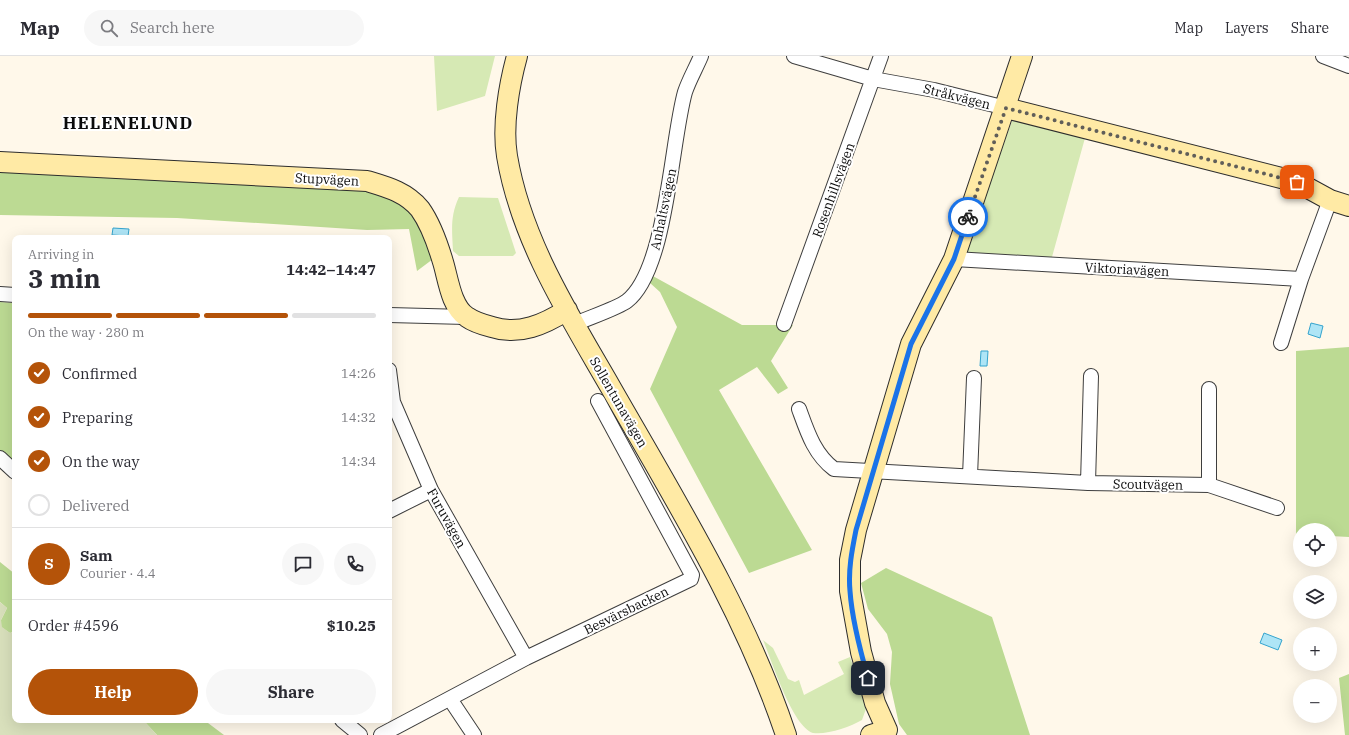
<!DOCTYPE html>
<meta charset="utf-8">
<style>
body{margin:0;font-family:"IBM Plex Serif",serif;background:#f7f7f7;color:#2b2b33;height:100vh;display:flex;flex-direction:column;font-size:15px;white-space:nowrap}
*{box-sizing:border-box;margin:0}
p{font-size:13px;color:#7c7c81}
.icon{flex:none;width:22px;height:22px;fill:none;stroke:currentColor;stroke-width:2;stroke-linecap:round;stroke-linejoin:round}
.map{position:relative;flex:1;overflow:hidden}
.drawer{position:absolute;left:12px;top:179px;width:380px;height:488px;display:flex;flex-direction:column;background:#fff;border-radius:8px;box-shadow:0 4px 16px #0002}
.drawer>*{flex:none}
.tools{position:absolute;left:1293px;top:467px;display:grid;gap:8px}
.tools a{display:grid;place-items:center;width:44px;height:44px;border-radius:50%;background:#fff;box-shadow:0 4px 16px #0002;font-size:20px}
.pin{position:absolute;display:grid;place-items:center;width:34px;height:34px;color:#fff;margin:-17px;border-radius:8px;box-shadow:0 2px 6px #0006}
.courier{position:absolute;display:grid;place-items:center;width:40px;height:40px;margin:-20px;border:3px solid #1a73e8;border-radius:50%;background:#fff;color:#222;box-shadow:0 1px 5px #0007}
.headline em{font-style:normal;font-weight:700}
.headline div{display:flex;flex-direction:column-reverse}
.headline{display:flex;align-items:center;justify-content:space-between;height:68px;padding:0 16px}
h1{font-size:26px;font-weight:700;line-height:30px}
.bar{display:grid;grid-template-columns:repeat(4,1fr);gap:6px 4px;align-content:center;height:48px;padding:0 16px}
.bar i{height:5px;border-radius:3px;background:#e1e1e2}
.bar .current{background:#b45309}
.bar p{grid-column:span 4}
.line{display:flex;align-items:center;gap:10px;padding:0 16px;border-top:1px solid #e1e1e2}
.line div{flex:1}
.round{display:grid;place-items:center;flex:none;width:42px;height:42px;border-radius:21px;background:#f7f7f7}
ol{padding:0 16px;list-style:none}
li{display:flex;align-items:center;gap:12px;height:44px}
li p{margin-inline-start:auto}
li .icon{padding:4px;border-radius:50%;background:#b45309;color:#fff;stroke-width:4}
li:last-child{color:#7c7c81}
li i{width:22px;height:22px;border:2px solid #e1e1e2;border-radius:50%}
.primary-button{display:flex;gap:8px;margin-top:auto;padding:8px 16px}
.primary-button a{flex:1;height:46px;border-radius:24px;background:#b45309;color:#fff;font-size:16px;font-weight:700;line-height:46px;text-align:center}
.primary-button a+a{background:#f7f7f7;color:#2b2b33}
header{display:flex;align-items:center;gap:24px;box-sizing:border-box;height:56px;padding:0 20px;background:#fff;border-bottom:1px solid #e1e1e2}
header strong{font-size:19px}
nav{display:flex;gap:22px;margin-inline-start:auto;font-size:14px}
.search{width:280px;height:36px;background:#f7f7f7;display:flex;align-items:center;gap:10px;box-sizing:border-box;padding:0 14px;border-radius:22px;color:#7c7c81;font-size:15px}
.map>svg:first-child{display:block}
.green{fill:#d6e9b4}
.forest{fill:#bcda93}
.cemetery{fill:#d9e0bc}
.water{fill:#aee5f6;stroke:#35a4ce}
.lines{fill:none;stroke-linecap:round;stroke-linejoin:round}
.street-casing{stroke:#3e3e3e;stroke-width:16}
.secondary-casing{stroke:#2d2d2d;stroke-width:22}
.street{stroke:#fff;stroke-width:14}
.secondary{stroke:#ffeaa5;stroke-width:20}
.done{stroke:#605e59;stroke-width:4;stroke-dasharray:0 7.2}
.route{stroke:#1a73e8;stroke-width:5}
.labels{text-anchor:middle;stroke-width:4;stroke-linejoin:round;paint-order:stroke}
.street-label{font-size:13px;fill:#0b0b0b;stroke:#fff}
.district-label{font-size:17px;font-weight:bold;letter-spacing:1px;fill:#0b0b0b;stroke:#fff}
</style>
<header>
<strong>Map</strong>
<div class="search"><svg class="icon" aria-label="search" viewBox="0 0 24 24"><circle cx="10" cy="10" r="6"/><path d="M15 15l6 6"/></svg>Search here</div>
<nav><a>Map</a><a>Layers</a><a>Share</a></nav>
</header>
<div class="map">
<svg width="1349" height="679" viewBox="0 0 1349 679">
<rect width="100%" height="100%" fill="#fff8ea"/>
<path class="green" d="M434 0H495L485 40 437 55Z
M1013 62 1085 82 1052 201 964 199Z
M459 141 498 142 516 197 513 200H459L453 195C452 174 450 160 459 141Z
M763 584 773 592 788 623 795 626 799 624 804 639 844 618 838 606 850 601 867 650 862 664C850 671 827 679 813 677 792 670 772 605 763 584Z"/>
<path class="forest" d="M0 111 369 128 415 158 433 203 417 215 409 173 367 174 177 162 0 159Z
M651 219 742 269H793L771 305 788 332 778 338 757 311 719 334 812 494 749 517 650 333 677 271 660 236 650 227Z
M0 246 15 247V413L0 398Z
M1349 291V481L1330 480V474H1300V479L1296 478V295Z
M0 506 15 518V575L10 577 1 571V564L7 552 0 546Z
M886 512 992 561 1030 679H907L899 668 890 628 892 596 887 578 868 553 861 527Z
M1349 618V679H1345L1339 622Z
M143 664H204L224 679H157Z"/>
<path class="cemetery" d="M0 546 7 552 1 564 2 571 10 577 15 575V664H143L157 679H0Z"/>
<path class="water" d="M113 172 129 173 128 180 112 179Z
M1311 267 1323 270 1320 282 1308 278Z
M981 295H988L987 310H980Z
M1264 577 1282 584 1278 594 1260 587Z"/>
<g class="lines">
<defs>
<path id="street" d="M794 0 873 23 934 34 1006 52
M1323 0 1349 10
M954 203 1301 223
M0 238 15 239
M389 259 466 261
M575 268C588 262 618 252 627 245 667 214 671 85 685 36 689 24 696 12 701 0
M784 268 881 0
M1281 287 1301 223 1330 144
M389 314 393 346 431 434 526 602
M799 353C807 375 814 398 834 413L1088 427 1209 429 1277 452
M0 402 15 416
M970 420 974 322
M1088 427 1091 320
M1209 429V333
M389 455 431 434
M450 643 474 679
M342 664 360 679
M381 679 526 602 691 523 692 519 598 345"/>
<path id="secondary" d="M517 0C509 29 502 70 507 100 521 184 569 259 611 332 675 444 745 556 786 679
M1006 52 1297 126 1330 144 1349 150
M0 106 367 125C387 131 406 136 420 153 430 167 438 189 443 206 448 222 451 251 467 261 474 266 484 269 492 271 519 280 545 268 567 254
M871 679 887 674 875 647 861 596 850 535V504L856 474 911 288 954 203 1022 0"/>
</defs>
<use href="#street" class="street-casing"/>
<use href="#secondary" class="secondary-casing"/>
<use href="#street" class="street"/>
<use href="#secondary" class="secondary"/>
</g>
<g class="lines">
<path class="done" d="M968 161 1006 52 1297 126"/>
<path class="route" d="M868 622C860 594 852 564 850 535 848 514 852 494 856 474L911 288 954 203 968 161"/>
</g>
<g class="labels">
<g class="street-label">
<text transform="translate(957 40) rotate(14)" y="5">Stråkvägen</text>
<text transform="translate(327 123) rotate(3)" y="5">Stupvägen</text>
<text transform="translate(833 134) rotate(-70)" y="5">Rosenhillsvägen</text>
<text transform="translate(663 153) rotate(-78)" y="5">Anhaltsvägen</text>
<text transform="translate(1127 213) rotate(3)" y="5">Viktoriavägen</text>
<text transform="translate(619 346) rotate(60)" y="5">Sollentunavägen</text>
<text transform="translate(1148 428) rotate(1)" y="5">Scoutvägen</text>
<text transform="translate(447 462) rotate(61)" y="5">Furuvägen</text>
<text transform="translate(626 554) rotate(-26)" y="5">Besvärsbacken</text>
</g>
<g class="district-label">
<text x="128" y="73">HELENELUND</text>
</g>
</g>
</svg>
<div class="tools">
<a><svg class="icon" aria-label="locate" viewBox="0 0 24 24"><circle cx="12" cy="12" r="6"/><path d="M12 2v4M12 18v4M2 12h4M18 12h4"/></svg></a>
<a><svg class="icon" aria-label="layers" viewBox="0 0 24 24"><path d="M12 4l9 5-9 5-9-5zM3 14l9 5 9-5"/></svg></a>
<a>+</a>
<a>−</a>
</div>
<div class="pin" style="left:1297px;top:126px;background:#ea580c"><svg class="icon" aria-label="bag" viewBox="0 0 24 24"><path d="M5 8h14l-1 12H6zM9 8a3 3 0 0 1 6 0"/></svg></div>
<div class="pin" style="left:868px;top:622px;background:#1f2937"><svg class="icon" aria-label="home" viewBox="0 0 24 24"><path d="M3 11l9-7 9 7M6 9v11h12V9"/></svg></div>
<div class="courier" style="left:968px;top:161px"><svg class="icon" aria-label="bike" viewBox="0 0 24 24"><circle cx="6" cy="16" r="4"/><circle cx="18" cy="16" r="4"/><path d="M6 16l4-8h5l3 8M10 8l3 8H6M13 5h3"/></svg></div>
<section class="drawer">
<div class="headline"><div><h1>3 min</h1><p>Arriving in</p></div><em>14:42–14:47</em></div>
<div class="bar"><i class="current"></i><i class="current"></i><i class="current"></i><i></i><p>On the way · 280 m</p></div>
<ol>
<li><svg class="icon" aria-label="check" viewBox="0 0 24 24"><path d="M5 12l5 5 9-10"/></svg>Confirmed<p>14:26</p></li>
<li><svg class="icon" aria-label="check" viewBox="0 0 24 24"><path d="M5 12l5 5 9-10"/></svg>Preparing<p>14:32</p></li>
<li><svg class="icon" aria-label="check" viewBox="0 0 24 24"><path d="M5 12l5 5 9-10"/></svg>On the way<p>14:34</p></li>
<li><i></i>Delivered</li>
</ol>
<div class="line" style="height:72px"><b class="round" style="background:#b45309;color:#fff">S</b><div><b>Sam</b><p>Courier · 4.4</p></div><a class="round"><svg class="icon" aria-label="chat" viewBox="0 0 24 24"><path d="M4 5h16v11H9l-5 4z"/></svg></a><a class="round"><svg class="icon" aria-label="phone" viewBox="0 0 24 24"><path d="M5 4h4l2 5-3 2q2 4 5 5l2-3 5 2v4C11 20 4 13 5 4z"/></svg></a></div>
<div class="line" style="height:52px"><div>Order #4596</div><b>$10.25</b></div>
<div class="primary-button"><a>Help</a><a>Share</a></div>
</section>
</div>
